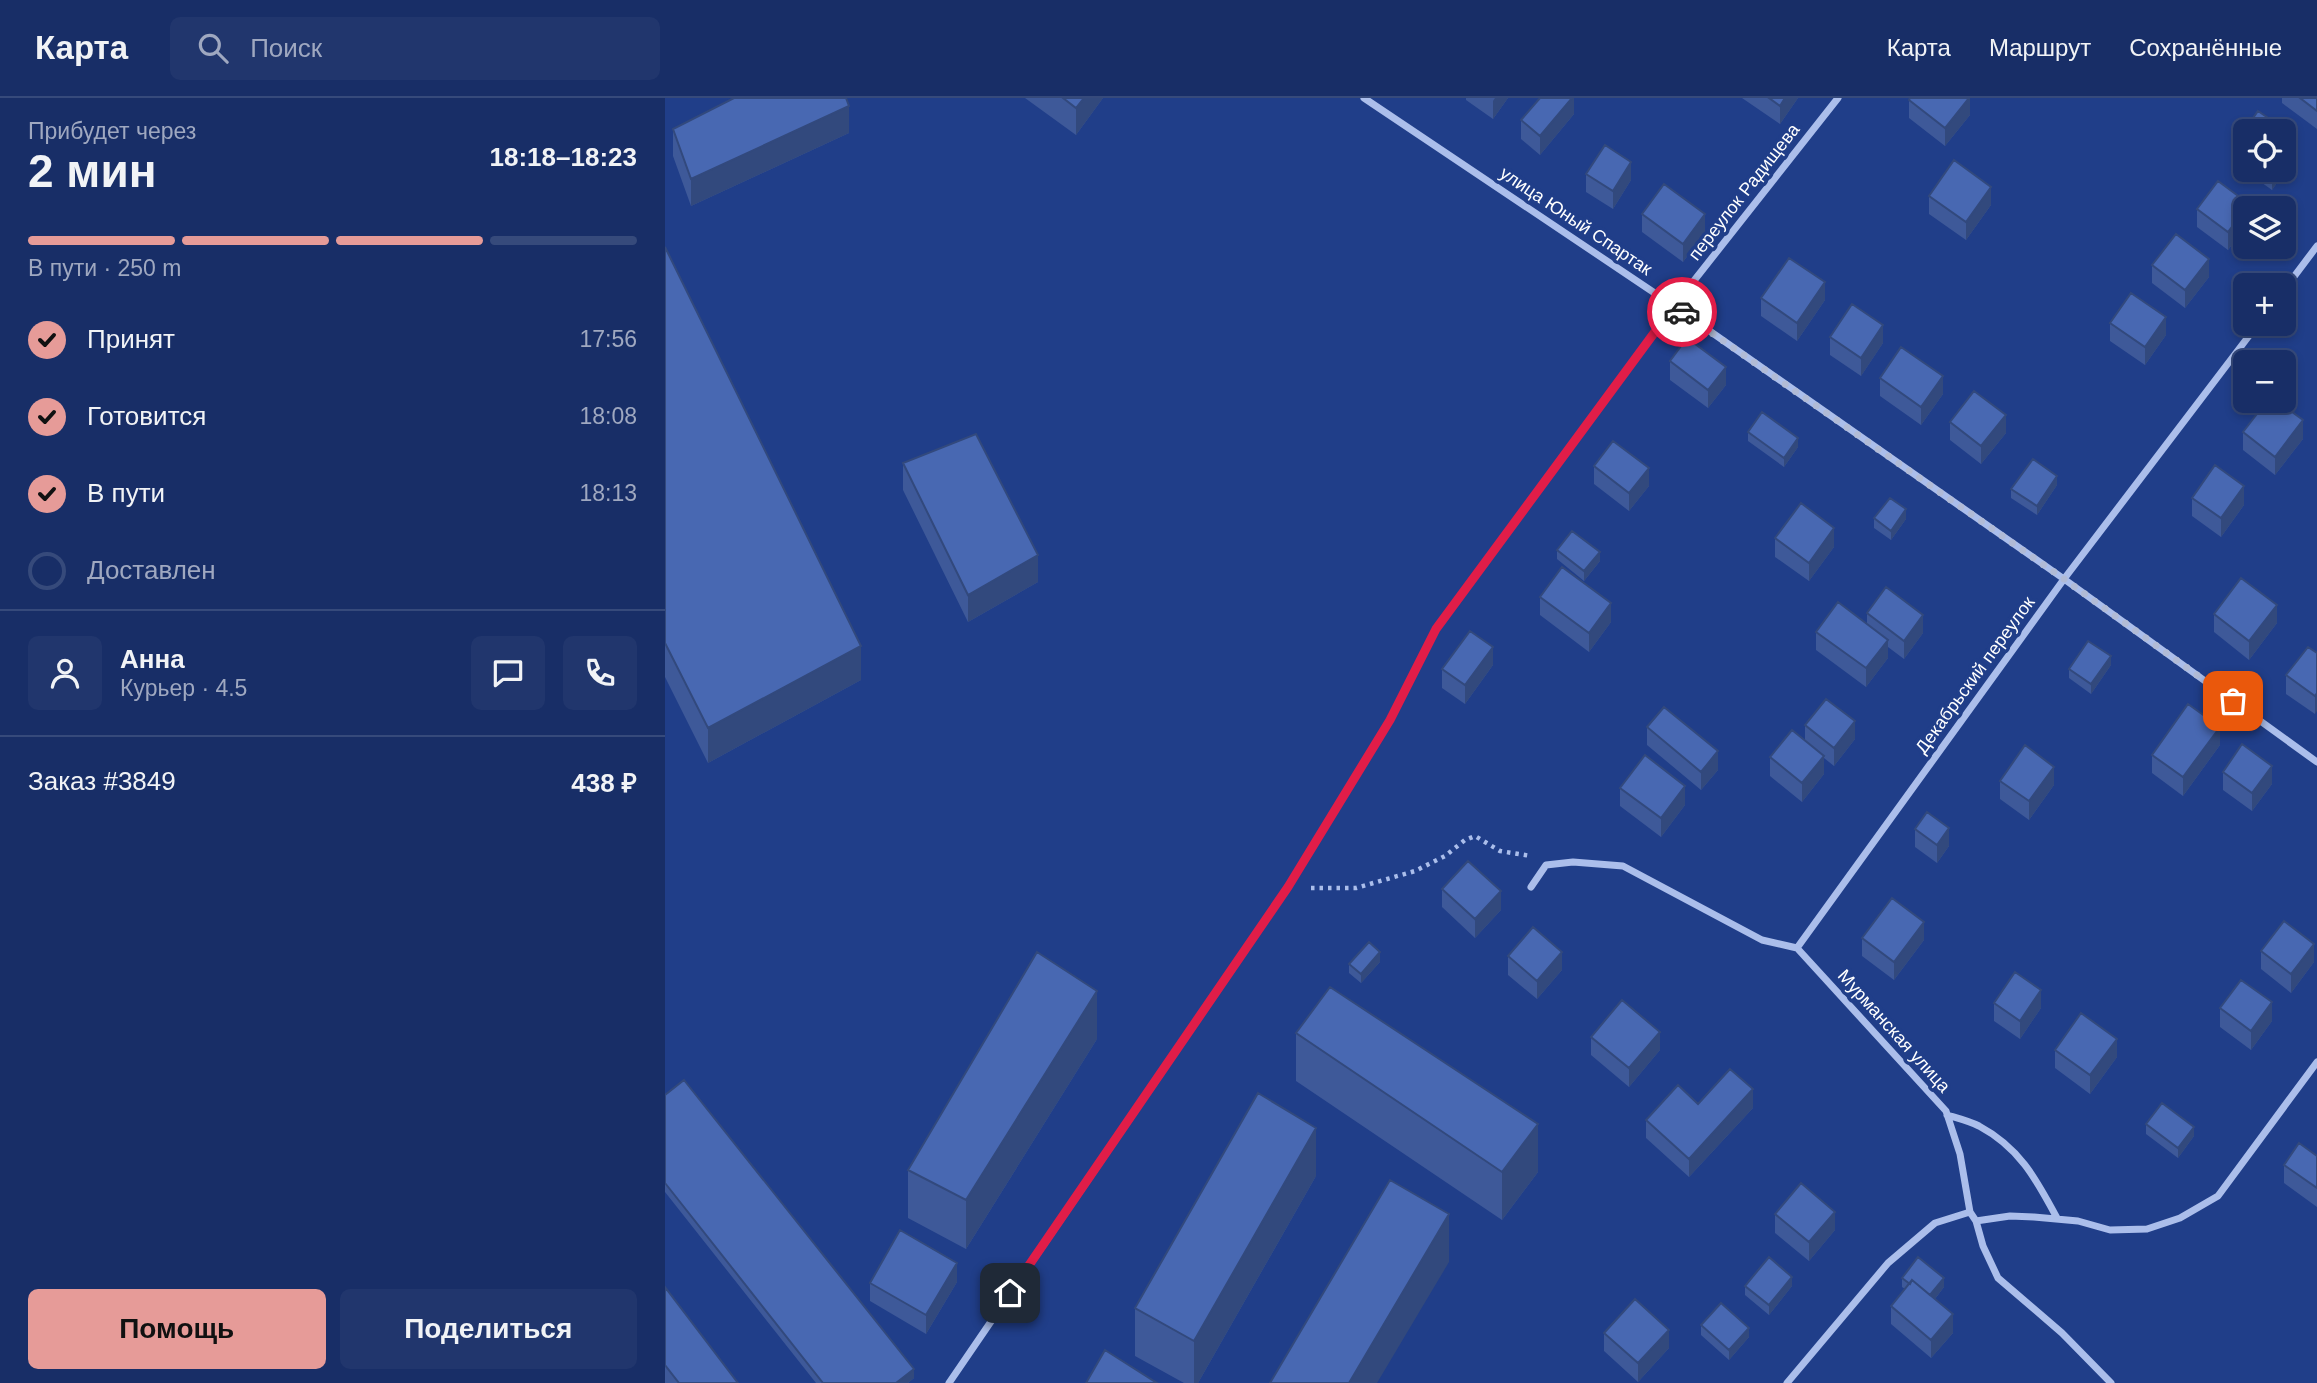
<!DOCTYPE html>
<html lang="ru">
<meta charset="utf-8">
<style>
body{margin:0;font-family:Arial,sans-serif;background:#21366d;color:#f1f3f6;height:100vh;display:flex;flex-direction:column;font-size:26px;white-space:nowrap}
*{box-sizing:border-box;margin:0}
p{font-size:23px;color:#9fa8c0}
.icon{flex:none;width:38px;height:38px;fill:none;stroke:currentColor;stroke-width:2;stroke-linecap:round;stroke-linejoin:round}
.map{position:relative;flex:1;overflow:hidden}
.details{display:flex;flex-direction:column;background:#182e67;width:665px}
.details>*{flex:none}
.buttons{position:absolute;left:1568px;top:21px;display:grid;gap:14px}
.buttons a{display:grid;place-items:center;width:63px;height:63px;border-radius:10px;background:#182e67;box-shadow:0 4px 10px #0003,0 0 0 2px #364a7b;font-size:35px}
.pin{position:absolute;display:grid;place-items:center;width:60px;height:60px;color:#fff;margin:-30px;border-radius:14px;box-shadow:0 4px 10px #0006}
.courier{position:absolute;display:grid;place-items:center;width:70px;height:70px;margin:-35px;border:5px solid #e11d48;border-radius:50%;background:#fff;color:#222;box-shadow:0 2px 9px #0007}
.headline em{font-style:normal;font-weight:700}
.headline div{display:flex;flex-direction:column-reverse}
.headline{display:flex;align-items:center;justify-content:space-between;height:119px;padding:0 28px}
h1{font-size:46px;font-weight:700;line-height:52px}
.bar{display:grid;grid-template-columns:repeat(4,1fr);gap:10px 7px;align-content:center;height:84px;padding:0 28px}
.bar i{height:9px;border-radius:5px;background:#364a7b}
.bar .current{background:#e69b98}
.bar p{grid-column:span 4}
.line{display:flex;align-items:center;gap:18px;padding:0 28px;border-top:2px solid #364a7b}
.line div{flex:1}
.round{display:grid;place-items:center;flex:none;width:74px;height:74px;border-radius:10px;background:#21366d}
ol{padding:0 28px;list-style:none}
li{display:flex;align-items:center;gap:21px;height:77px}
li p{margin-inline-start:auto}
li .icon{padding:7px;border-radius:50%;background:#e69b98;color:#111;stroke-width:4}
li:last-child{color:#9fa8c0}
li i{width:38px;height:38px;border:4px solid #364a7b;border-radius:50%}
.button{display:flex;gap:14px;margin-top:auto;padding:14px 28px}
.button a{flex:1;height:80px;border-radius:10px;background:#e69b98;color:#111;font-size:28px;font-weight:700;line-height:80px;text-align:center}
.button a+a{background:#21366d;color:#f1f3f6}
header{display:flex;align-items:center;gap:42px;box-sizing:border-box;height:98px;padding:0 35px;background:#182e67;border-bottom:2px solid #364a7b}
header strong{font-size:33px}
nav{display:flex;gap:38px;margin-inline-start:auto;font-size:24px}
.search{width:490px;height:63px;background:#21366d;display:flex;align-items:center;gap:18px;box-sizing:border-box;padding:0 24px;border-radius:10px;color:#9fa8c0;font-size:26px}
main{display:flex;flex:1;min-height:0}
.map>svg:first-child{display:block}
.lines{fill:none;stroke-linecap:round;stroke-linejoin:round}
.path{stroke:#abbeeb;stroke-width:4.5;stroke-dasharray:3.5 5;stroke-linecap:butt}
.street{stroke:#abbeeb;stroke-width:7}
.wall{fill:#3e5999;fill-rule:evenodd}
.shaded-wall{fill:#32497d}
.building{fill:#4868b2;stroke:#32497d;stroke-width:2}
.done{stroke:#b1bbd6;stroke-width:7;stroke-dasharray:0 12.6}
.route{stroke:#e11d48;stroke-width:9}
.labels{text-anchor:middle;stroke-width:7;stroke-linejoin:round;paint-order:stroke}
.street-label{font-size:18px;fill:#fff;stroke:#203e89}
</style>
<header>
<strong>Карта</strong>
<div class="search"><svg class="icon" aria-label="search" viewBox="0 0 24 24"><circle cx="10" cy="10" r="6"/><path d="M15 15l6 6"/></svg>Поиск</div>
<nav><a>Карта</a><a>Маршрут</a><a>Сохранённые</a></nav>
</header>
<main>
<section class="details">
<div class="headline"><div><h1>2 мин</h1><p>Прибудет через</p></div><em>18:18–18:23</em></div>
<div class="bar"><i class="current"></i><i class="current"></i><i class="current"></i><i></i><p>В пути · 250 m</p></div>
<ol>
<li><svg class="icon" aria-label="check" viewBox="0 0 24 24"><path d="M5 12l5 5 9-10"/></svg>Принят<p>17:56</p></li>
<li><svg class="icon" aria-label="check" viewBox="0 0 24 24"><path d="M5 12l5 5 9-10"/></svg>Готовится<p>18:08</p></li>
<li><svg class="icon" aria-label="check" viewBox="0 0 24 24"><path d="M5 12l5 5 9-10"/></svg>В пути<p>18:13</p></li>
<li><i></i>Доставлен</li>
</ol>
<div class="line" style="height:126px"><a class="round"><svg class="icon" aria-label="person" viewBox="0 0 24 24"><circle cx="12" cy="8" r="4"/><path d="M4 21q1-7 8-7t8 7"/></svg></a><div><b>Анна</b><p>Курьер · 4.5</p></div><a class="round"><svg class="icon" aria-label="chat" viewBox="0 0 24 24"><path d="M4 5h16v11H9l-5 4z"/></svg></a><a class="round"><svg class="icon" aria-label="phone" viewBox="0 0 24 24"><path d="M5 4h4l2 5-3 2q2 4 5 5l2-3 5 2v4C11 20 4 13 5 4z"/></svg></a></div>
<div class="line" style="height:91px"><div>Заказ #3849</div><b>438 ₽</b></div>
<div class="button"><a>Помощь</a><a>Поделиться</a></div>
</section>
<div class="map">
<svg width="1652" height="1285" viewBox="0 0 1652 1285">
<rect width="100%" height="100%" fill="#203e89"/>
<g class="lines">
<path class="path" d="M646 790H691L750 773 780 758 800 742 810 738 835 753 866 758"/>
<path class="street" d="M699 0 1009 208 1399 481 1652 664
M1619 192 1652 148
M866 789 881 767 908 764 958 768 1097 842 1132 850 1281 1013 1295 1056 1305 1114 1311 1123 1318 1148 1333 1180 1397 1235 1446 1285
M1132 850 1399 481 1593 226
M1282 1017C1292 1020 1304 1023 1314 1028 1355 1050 1371 1081 1392 1120
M1311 1123 1345 1118 1369 1119 1413 1123 1445 1132 1482 1131 1515 1120 1553 1098 1652 964
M284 1285 623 789 725 622 771 531 1009 208 1173 0
M1122 1285 1223 1165 1270 1125 1305 1114"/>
</g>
<path class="wall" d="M360 0H438L411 37Z
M801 0H843L828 21 801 2Z
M909 0V16L875 57 856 41V22Z
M1077 0H1133L1115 26Z
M1305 0V17L1280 48 1244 20V2Z
M1617 0H1652V31L1617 5Z
M1593 13 1631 39V57L1607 92 1569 65V47ZM1580 33H1619V72H1580Z
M8 31 184 35 26 108 8 58Z
M921 76 966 82 948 111 921 94Z
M1553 83 1584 106V110H1580V129L1563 152 1532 129V111Z
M1264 98 1326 107 1301 142 1264 116Z
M977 116 1040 134 1018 164 977 134Z
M0 149 196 582 43 665 0 579Z
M1487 167 1544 179 1520 210 1487 185Z
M1096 200 1160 202 1132 243 1096 218Z
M1445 225 1501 237 1480 267 1445 243Z
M1165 239 1218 245 1196 278 1165 257Z
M1005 263 1061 287 1043 310 1005 282Z
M1215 280 1278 296 1256 327 1215 298Z
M1285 324 1341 335 1316 366 1285 342Z
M1083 334 1133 349 1119 369 1083 343Z
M1578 334 1638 341 1610 377 1578 352Z
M238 365 373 484 303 524 238 392Z
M929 368 984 388 964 413 929 386Z
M1392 387 1372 417 1346 400V391Z
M1527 400 1579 407 1556 439 1527 418Z
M1209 420 1241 421 1226 442 1209 430Z
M1110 440 1169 449 1144 483 1110 459Z
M892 452 935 463 919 483 892 461Z
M875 499 946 524 924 554 875 517Z
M1202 515 1258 535 1239 561 1223 549V560L1201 589 1151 552V534L1202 526Z
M1549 516 1612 525 1584 562 1549 534Z
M1652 555 1650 616 1621 596V577Z
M828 567 800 606 777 590V571Z
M1446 567 1426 596 1404 580V571Z
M1140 627 1190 641 1169 668 1159 660V676L1137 704 1105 678V659L1140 643Z
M982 629 1053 672 1036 692 982 647Z
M1555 647 1518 698 1487 675V657Z
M1558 674 1607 686 1587 713 1558 692Z
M1335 683 1389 687 1364 722 1335 701Z
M955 690 1020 707 996 739 955 708Z
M1250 731 1284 748 1272 765 1250 749Z
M777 791 836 812 810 840 777 809Z
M1197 840 1259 842 1229 882 1197 858Z
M1596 853 1649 864 1626 895 1596 871Z
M843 858 897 872 872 901 843 877Z
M715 864 696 885 684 875V866Z
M1329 905 1376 910 1355 941 1329 923Z
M1555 910 1607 923 1586 952 1555 929Z
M631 935 873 1074 837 1122 631 983Z
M926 939 995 952 964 989 926 957Z
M432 941 301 1151 243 1120V1072Z
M1390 952 1452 959 1425 996 1390 970Z
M0 997 249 1280 243 1285H151L0 1094Z
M1033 1006 1088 1010 1024 1079 981 1040V1022Z
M1481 1026 1529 1038 1513 1060 1481 1036Z
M1652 1058V1109L1619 1085V1067Z
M651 1078 533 1285H519L470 1258V1210Z
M1110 1116 1170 1132 1144 1163 1110 1135Z
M1237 1180 1279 1189 1270 1201 1288 1235 1266 1260 1226 1226V1208L1240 1191 1237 1189Z
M292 1184 261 1236 205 1203V1185Z
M1080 1188H1127L1104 1217 1080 1197Z
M0 1189 73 1285H0Z
M1036 1227 1084 1239 1064 1262 1036 1237Z
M939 1235 1004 1250 973 1284 939 1253Z"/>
<path class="shaded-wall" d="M419 0H438L411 37V10Z
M830 0H843L828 21V3Z
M907 0H909V16L875 57V38Z
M1120 0H1133L1115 26V8Z
M1304 0H1305V17L1280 48V30Z
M184 8V35L26 108V81Z
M1631 39V57L1607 92V73L1608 72H1619V57Z
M966 64V82L948 111V93Z
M1326 89V107L1301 142V124Z
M1580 111V129L1563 152V134Z
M1040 116V134L1018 164V146Z
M1544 161V179L1520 210V192Z
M1160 184V202L1132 243V225Z
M1501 219V237L1480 267V249Z
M1218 227V245L1196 278V260Z
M1061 269V287L1043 310V292Z
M1278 278V296L1256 327V309Z
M1341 317V335L1316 366V348Z
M1638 322V341L1610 377V359Z
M1133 340V349L1119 369V360Z
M984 370V388L964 413V395Z
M1392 378V387L1372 417V408Z
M1579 388V407L1556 439V420Z
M1241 411V421L1226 442V433Z
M1169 430V449L1144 483V465Z
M935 454V463L919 483V473Z
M373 457V484L303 524V497Z
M946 505V524L924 554V535Z
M1612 507V525L1584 562V543Z
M1258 517V535L1239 561V543Z
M1223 542V560L1201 589V570Z
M196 548V582L43 665V630Z
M828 549V567L800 606V587Z
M1446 558V567L1426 596V586Z
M1652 595V613L1650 616V598Z
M1190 623V641L1169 668V650Z
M1555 629V647L1518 698V679Z
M1053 653V672L1036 692V674Z
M1159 658V676L1137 704V685Z
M1607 668V686L1587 713V695Z
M1389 669V687L1364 722V703Z
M1020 688V707L996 739V720Z
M1284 730V748L1272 765V747Z
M836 793V812L810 840V821Z
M1259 824V842L1229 882V864Z
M1649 846V864L1626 895V876Z
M715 854V864L696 885V876Z
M897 854V872L872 901V883Z
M1376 892V910L1355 941V923Z
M432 893V941L301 1151V1102Z
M1607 904V923L1586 952V933Z
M995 934V952L964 989V970Z
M1452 941V959L1425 996V977Z
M1088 991V1010L1024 1079V1061Z
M873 1026V1074L837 1122V1074Z
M1529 1029V1038L1513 1060V1050Z
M651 1030V1078L533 1285H529V1243Z
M1170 1114V1132L1144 1163V1144Z
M784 1116V1164L712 1285H684Z
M292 1165V1184L261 1236V1217Z
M1127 1179V1188L1104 1217V1207Z
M1279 1180V1189L1263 1210V1200Z
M1288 1216V1235L1266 1260V1242Z
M1084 1230V1239L1064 1262V1252Z
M1004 1232V1250L973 1284V1265Z
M249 1271V1280L243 1285H231Z"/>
<path class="building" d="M69 0H181L184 8 26 81 8 31Z
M398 0H419L411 10Z
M875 0H907L875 38 856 22Z
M1104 0H1120L1115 8Z
M1245 0H1304L1280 30 1244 2Z
M1635 0H1652V13Z
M1593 13 1631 39 1619 57V33H1580V54L1569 47Z
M940 47 966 64 948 93 921 76Z
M1289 62 1326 89 1301 124 1264 98Z
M1553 83 1584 106 1563 134 1532 111Z
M999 86 1040 116 1018 146 977 116Z
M1511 136 1544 161 1520 192 1487 167Z
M0 149 196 548 43 630 0 545Z
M1124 160 1160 184 1132 225 1096 200Z
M1466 195 1501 219 1480 249 1445 225Z
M1187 206 1218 227 1196 260 1165 239Z
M1022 240 1061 269 1043 292 1005 263Z
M1236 249 1278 278 1256 309 1215 280Z
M1309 293 1341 317 1316 348 1285 324Z
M1602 303H1612L1638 322 1610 359 1578 334Z
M1097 314 1133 340 1119 360 1083 334Z
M311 336 373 457 303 497 238 365Z
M948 343 984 370 964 395 929 368Z
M1368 361 1392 378 1372 408 1346 391Z
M1550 367 1579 388 1556 420 1527 400Z
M1225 400 1241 411 1226 433 1209 420Z
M1136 405 1169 430 1144 465 1110 440Z
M907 433 935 454 919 473 892 452Z
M897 469 946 505 924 535 875 499Z
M1576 480 1612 507 1584 543 1549 516Z
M1221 489 1258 517 1239 543 1202 515Z
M1173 504 1223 542 1201 570 1151 534Z
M805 533 828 549 800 587 777 571Z
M1423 543 1446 558 1426 586 1404 571Z
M1643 549 1652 555V595L1650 598 1621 577Z
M1161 601 1190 623 1169 650 1140 627Z
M1523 606 1555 629 1518 679 1487 657Z
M999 609 1053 653 1036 674 982 629Z
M1127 632 1159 658 1137 685 1105 659Z
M1577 646 1607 668 1587 695 1558 674Z
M1360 647 1389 669 1364 703 1335 683Z
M980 657 1020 688 996 720 955 690Z
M1262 714 1284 730 1272 747 1250 731Z
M803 763 836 793 810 821 777 791Z
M1227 800 1259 824 1229 864 1197 840Z
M1619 823 1649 846 1626 876 1596 853Z
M868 829 897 854 872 883 843 858Z
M704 844 715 854 696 876 684 866Z
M372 854 432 893 301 1102 243 1072Z
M1350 874 1376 892 1355 923 1329 905Z
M1576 882 1607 904 1586 933 1555 910Z
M665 889 873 1026 837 1074 631 935Z
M957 902 995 934 964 970 926 939Z
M1416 915 1452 941 1425 977 1390 952Z
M1065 971 1088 991 1024 1061 981 1022 1013 987 1033 1006Z
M19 982 249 1271 231 1285H158L0 1085V997Z
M593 995 651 1030 529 1243 470 1210Z
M1497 1005 1529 1029 1513 1050 1481 1026Z
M1634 1045 1652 1058V1090L1619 1067Z
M725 1082 784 1116 684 1285H605Z
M1136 1085 1170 1114 1144 1144 1110 1116Z
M235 1132 292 1165 261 1217 205 1185Z
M1104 1159 1127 1179 1104 1207 1080 1188Z
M1253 1159 1279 1180 1265 1197 1247 1182 1245 1186 1237 1180Z
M1247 1182 1288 1216 1266 1242 1226 1208Z
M0 1189 73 1285H14L0 1267Z
M970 1201 1004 1232 973 1265 939 1235Z
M1056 1205 1084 1230 1064 1252 1036 1227Z
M440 1252 492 1285H421Z"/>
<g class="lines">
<path class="done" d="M1017 214 1399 481 1568 603"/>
<path class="route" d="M345 1195 623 789 725 622 771 531 1009 208 1017 214"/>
</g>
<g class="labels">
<g class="street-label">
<text transform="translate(1079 94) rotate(-52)" y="6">переулок Радищева</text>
<text transform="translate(911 123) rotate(34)" y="6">улица Юный Спартак</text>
<text transform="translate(1310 577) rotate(-54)" y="6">Декабрьский переулок</text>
<text transform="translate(1229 933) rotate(48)" y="6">Мурманская улица</text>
</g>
</g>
</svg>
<div class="buttons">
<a><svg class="icon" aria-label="locate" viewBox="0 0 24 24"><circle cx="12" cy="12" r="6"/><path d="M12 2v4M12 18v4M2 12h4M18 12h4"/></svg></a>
<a><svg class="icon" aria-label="layers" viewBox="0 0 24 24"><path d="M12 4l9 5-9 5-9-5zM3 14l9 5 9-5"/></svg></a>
<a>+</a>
<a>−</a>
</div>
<div class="pin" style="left:1568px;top:603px;background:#ea580c"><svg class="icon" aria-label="bag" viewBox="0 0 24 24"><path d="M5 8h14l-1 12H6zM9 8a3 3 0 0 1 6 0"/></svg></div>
<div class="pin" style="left:345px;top:1195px;background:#1f2937"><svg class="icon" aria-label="home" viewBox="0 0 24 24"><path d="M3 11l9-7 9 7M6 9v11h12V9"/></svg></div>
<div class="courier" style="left:1017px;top:214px"><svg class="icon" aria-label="car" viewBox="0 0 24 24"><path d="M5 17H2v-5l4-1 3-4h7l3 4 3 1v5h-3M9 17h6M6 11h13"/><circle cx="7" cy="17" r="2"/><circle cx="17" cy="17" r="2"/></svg></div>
</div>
</main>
